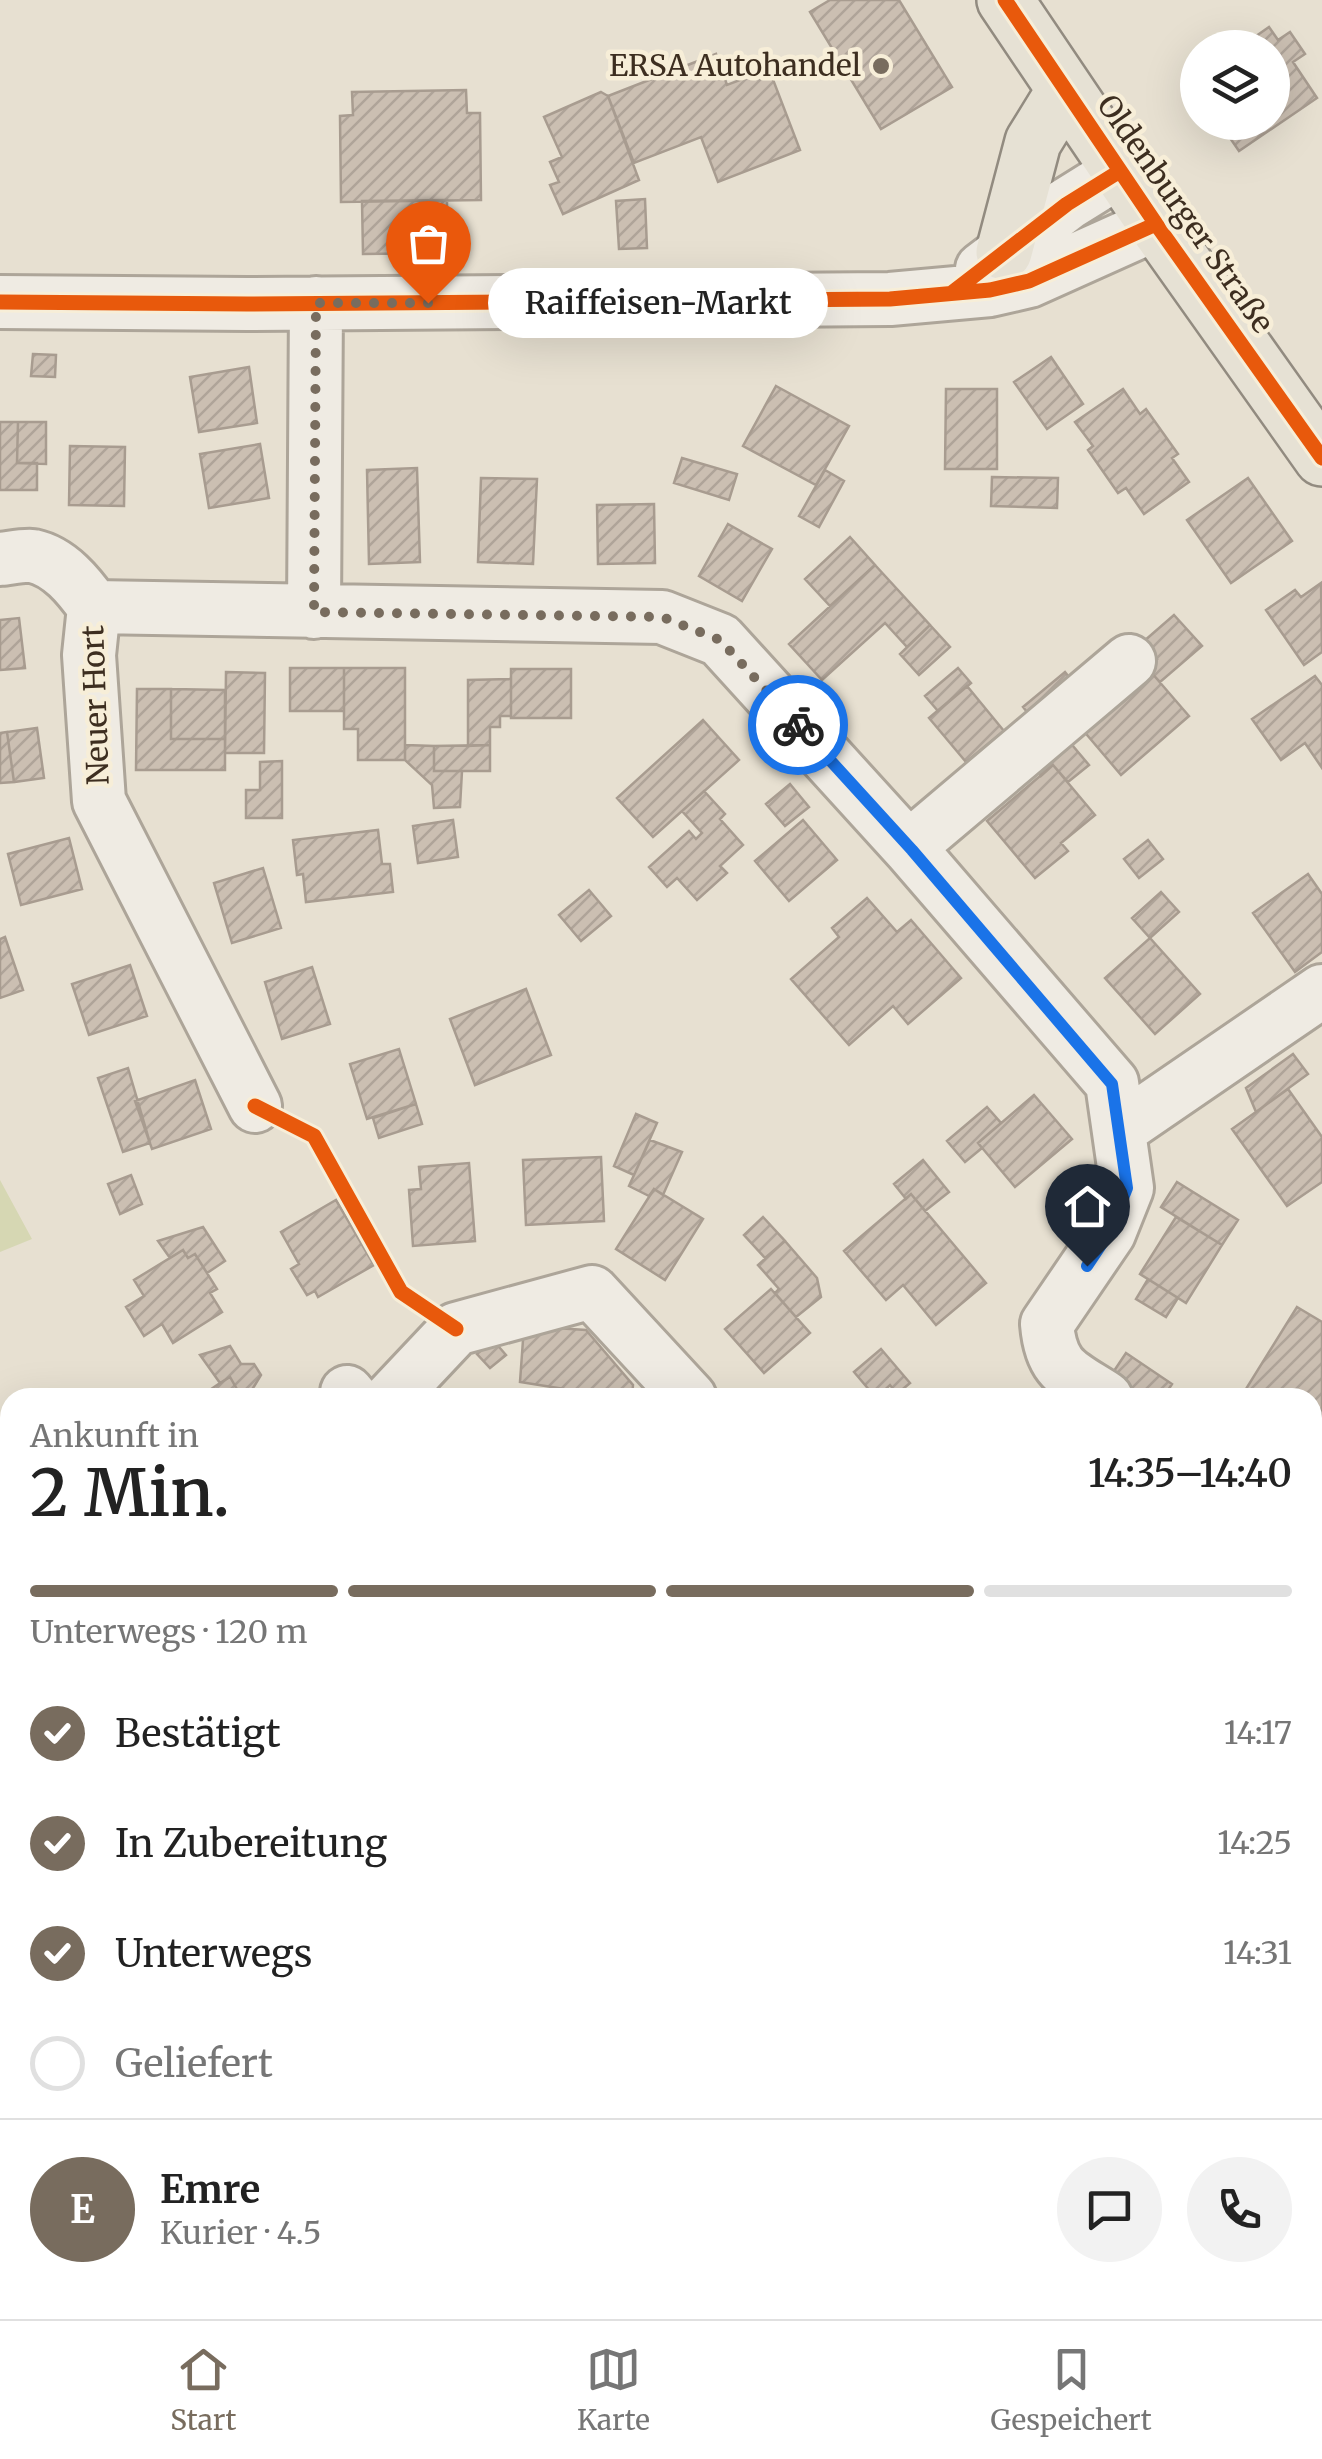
<!DOCTYPE html>
<html lang="de">
<meta charset="utf-8">
<style>
body{margin:0;font-family:Merriweather,serif;background:#f2f2f2;color:#222;height:100vh;display:flex;flex-direction:column;font-size:38px;white-space:nowrap}
*{box-sizing:border-box;margin:0}
p{font-size:32px;color:#767676}
.icon{flex:none;width:55px;height:55px;fill:none;stroke:currentColor;stroke-width:2;stroke-linecap:round;stroke-linejoin:round}
.map{position:relative;flex:1;overflow:hidden}
.details{position:absolute;left:0px;top:1388px;width:1322px;height:932px;display:flex;flex-direction:column;background:#fff;border-radius:30px 30px 0 0;box-shadow:0 10px 40px #0002}
.details>*{flex:none}
.controls{position:absolute;left:1180px;top:30px;display:grid;gap:20px}
.controls a{display:grid;place-items:center;width:110px;height:110px;border-radius:50%;background:#fff;box-shadow:0 10px 40px #0002;font-size:50px}
.pin{position:absolute;display:grid;place-items:center;width:85px;height:85px;color:#fff;margin:-102px -42px;border-radius:50% 50% 50% 0;rotate:-45deg;box-shadow:0 0 10px #0007}
.pin .icon{rotate:45deg}
.courier{position:absolute;display:grid;place-items:center;width:100px;height:100px;margin:-50px;border:8px solid #1a73e8;border-radius:50%;background:#fff;color:#222;box-shadow:0 2px 12px #0007}
.bubble{position:absolute;height:70px;border-radius:35px;background:#fff;box-shadow:0 10px 40px #0002;font-size:32px;font-weight:600;line-height:70px;text-align:center}
.overview em{font-style:normal;font-weight:600}
.overview div{display:flex;flex-direction:column-reverse}
.overview{display:flex;align-items:center;justify-content:space-between;height:170px;padding:0 30px}
h1{font-size:65px;font-weight:600;line-height:75px}
.bar{display:grid;grid-template-columns:repeat(4,1fr);gap:15px 10px;align-content:center;height:120px;padding:0 30px}
.bar i{height:12px;border-radius:8px;background:#e0e0e0}
.bar .current{background:#786c5e}
.bar p{grid-column:span 4}
.line{display:flex;align-items:center;gap:25px;padding:0 30px;border-top:2px solid #e0e0e0}
.line div{flex:1}
.round{display:grid;place-items:center;flex:none;width:105px;height:105px;border-radius:52px;background:#f2f2f2}
ol{padding:0 30px;list-style:none}
li{display:flex;align-items:center;gap:30px;height:110px}
li p{margin-inline-start:auto}
li .icon{padding:10px;border-radius:50%;background:#786c5e;color:#fff;stroke-width:4}
li:last-child{color:#767676}
li i{width:55px;height:55px;border:5px solid #e0e0e0;border-radius:50%}
.dock{display:flex;justify-content:space-around;align-items:center;height:140px;border-top:2px solid #e0e0e0;background:#fff;font-size:28px;color:#767676}
.dock a{display:grid;justify-items:center;gap:5px}
.dock .current{color:#786c5e}
.map>svg:first-child{display:block}
.grass{fill:#d6d7b3}
.lines{fill:none;stroke-linecap:round;stroke-linejoin:round}
.stream{stroke:#bcccc2;stroke-width:11}
.building{fill:url(#building-hatch);stroke:#a89c90;stroke-width:2.5}
.minor-casing{stroke:#ada599;stroke-width:58}
.major-casing{stroke:#928b80;stroke-width:60}
.minor{stroke:#efebe3;stroke-width:52}
.major{stroke:#e6e1d4;stroke-width:55}
.cycleway-casing{stroke:#f7eed8;stroke-width:21}
.cycleway{stroke:#e8590c;stroke-width:15}
.done{stroke:#786c5e;stroke-width:10;stroke-dasharray:0 18}
.route{stroke:#1a73e8;stroke-width:12}
.poi-dot{fill:#786c5e;stroke:#f7eed8;stroke-width:4}
.labels{text-anchor:middle;stroke-width:9;stroke-linejoin:round;paint-order:stroke}
.poi-label{font-size:30px;fill:#3d2e20;stroke:#f7eed8;text-anchor:end}
.street-label{font-size:30px;fill:#3d2e20;stroke:#f7eed8}
</style>
<div class="map">
<svg width="1322" height="2319" viewBox="0 0 1322 2319">
<defs>
<pattern id="building-hatch" width="6" height="6" patternUnits="userSpaceOnUse" patternTransform="scale(2.5)"><rect width="6" height="6" fill="#cbbfb2"/><path d="M-1 1l2-2M0 6l6-6M5 7l2-2" fill="none" stroke="#afa499"/></pattern>
</defs>
<rect width="100%" height="100%" fill="#e7e0d1"/>
<path class="grass" d="M0 1180 32 1239 0 1252Z
M0 1417 10 1433V2125L0 2116Z
M222 2310H1092L1123 2319H232Z"/>
<g class="lines">
<path class="stream" d="M0 2080 10 2089
M265 2310 275 2319"/>
</g>
<path class="building" d="M830 0H899L952 87 881 129 810 12Z
M1269 27 1278 40 1290 32 1305 54 1293 62 1317 98 1239 151 1219 122H1272V48H1239Z
M716 54 727 85 769 69 800 150 718 182 701 137 634 163 608 96Z
M466 90 467 113H480L481 200 341 202 340 116 353 115 352 92Z
M601 92 608 96 639 180 563 214 550 185 559 182 550 162 562 157 544 117Z
M645 199 647 248 619 249 616 201Z
M447 200V253L363 254 362 201Z
M33 354 56 355 55 377 31 376Z
M1051 357 1083 404 1047 429 1014 382Z
M249 367 257 423 199 432 190 377Z
M776 386 849 426 816 485 743 446Z
M946 389H997V469H945Z
M1123 389 1140 414 1146 409 1178 454 1172 458 1189 482 1144 514 1126 488 1118 493 1088 450 1093 446 1075 422Z
M0 422H18L17 463H37V490H0Z
M18 422H46V464L17 463Z
M260 444 269 498 209 508 200 454Z
M70 446 125 447 124 506 69 505Z
M682 458 737 474 729 500 674 483Z
M417 468 420 562 369 564 367 470Z
M825 470 844 481 819 527 799 516Z
M992 477 1058 478 1057 508 991 506Z
M481 478 537 479 533 564 478 562Z
M1248 478 1292 541 1231 583 1187 520Z
M654 504 655 563 598 564 597 505Z
M728 524 772 549 742 601 699 576Z
M850 537 875 565 830 606 805 579Z
M875 565 930 625 907 647 885 623 822 680 789 644Z
M1321 583 1322 652 1304 665 1266 610 1295 590 1301 597Z
M1174 615 1202 646 1160 682 1147 668 1157 659 1143 642Z
M19 618 25 668 0 670V620Z
M930 625 950 647 919 675 900 654Z
M1144 664 1189 716 1121 775 1076 722Z
M290 668H344V711H290Z
M344 668H405V760H358V729H344Z
M958 668 971 683 938 711 925 696Z
M511 669H571V718H511Z
M226 672 265 673 264 753H225Z
M1065 672 1081 692 1039 727 1023 707Z
M1315 676 1322 685V768L1305 743 1281 760 1252 719Z
M511 679V716H500V727H490V745L468 746V680Z
M967 686 1004 731 966 762 929 718Z
M137 689H171V739H225V770H136Z
M171 689 225 690V739H171Z
M703 720 739 760 653 837 617 798Z
M37 728 44 778 14 782 7 732Z
M7 732 14 782 0 783V733Z
M1062 733 1089 765 1068 782 1053 765 1041 776 1029 760Z
M405 745 434 746V771H462L460 807 434 808 432 785 405 760Z
M490 745V771H434V746Z
M282 761V818H246V790H260V762Z
M1053 765 1095 815 1061 843 1068 851 1035 878 987 821Z
M790 784 809 807 785 826 766 804Z
M704 791 725 814 720 819 743 845 720 866 727 873 697 900 677 878 667 887 649 867 689 831 696 839 702 833 682 811Z
M453 820 458 857 418 863 413 826Z
M803 820 837 860 789 901 755 861Z
M378 830 382 864H390L393 892 306 902 303 874 297 875 293 840Z
M69 838 82 889 21 905 8 854Z
M1148 840 1163 859 1139 878 1124 859Z
M263 868 281 928 232 943 214 883Z
M1308 874 1322 894V952L1295 972 1253 913Z
M589 890 611 916 581 941 559 915Z
M1161 892 1179 912 1150 938 1132 918Z
M867 898 897 932 911 920 961 978 908 1024 893 1006 849 1045 791 979 839 937 832 928Z
M5 937 23 990 0 998V939Z
M1150 938 1200 994 1155 1034 1105 978Z
M130 965 147 1016 89 1035 72 984Z
M312 967 330 1024 282 1039 265 982Z
M526 989 551 1055 475 1085 450 1019Z
M399 1049 416 1104 367 1119 350 1064Z
M1293 1054 1308 1074 1256 1112 1246 1088Z
M128 1068 150 1143 123 1152 98 1078Z
M195 1080 211 1129 152 1149 135 1101Z
M1288 1089 1322 1137V1182L1287 1206 1232 1129Z
M1034 1095 1072 1139 1015 1187 978 1143Z
M416 1104 422 1124 379 1138 373 1118Z
M987 1107 1001 1123 978 1143 982 1148 965 1162 947 1141Z
M636 1114 657 1123 634 1175 614 1166Z
M650 1140 682 1152 663 1195 654 1189 649 1196 629 1186Z
M601 1157 604 1221 526 1225 523 1160Z
M923 1160 949 1192 925 1211 911 1194 906 1199 894 1184Z
M469 1163 475 1241 413 1246 409 1190 421 1189 419 1167Z
M131 1175 142 1204 120 1214 108 1184Z
M1177 1182 1238 1220 1222 1245 1161 1207Z
M654 1189 703 1219 665 1280 616 1249Z
M911 1194 986 1283 936 1325 903 1285 886 1300 844 1251Z
M336 1200 374 1265 318 1297 315 1291 307 1295 291 1269 299 1264 281 1232Z
M763 1217 785 1241 765 1258 744 1235Z
M1176 1217 1222 1245 1186 1303 1140 1274Z
M203 1227 225 1261 207 1273 195 1254 188 1258 183 1250 170 1258 158 1241Z
M785 1241 817 1278 821 1297 796 1317 775 1293 779 1289 758 1265Z
M183 1250 188 1258 195 1254 217 1289 210 1293 222 1312 173 1343 162 1324 144 1336 126 1307 144 1296 134 1280Z
M1148 1279 1178 1298 1166 1317 1136 1299Z
M771 1289 810 1333 764 1373 725 1329Z
M1297 1307 1322 1322V1481L1312 1475V1398L1241 1397Z
M524 1326 586 1330 633 1385 632 1398H571L564 1389 520 1382Z
M493 1340 506 1355 490 1368 477 1354Z
M230 1346 241 1364H254L261 1375 247 1398H242L230 1377 220 1383 200 1355Z
M881 1349 910 1383 897 1394 890 1385 876 1398 854 1372Z
M1126 1353 1172 1384 1163 1398H1141L1110 1377Z
M230 1377 242 1398H198L220 1383Z
M1322 1607V1691L1318 1694 1312 1688V1615Z
M163 2310H190L199 2319H153Z"/>
<g class="lines">
<defs>
<path id="minor" d="M982 269 1067 204 1120 171
M0 302 247 304 890 299 990 290 1029 281 1156 224
M0 559C10 558 23 555 33 556 60 562 79 586 94 607
M314 612 316 303
M909 847 1129 661
M255 1106 99 801 89 655 94 607 662 617 720 640 911 850 1112 1083 1127 1188 1109 1233 1047 1324C1051 1371 1069 1374 1106 1398
M1119 1130 1322 991
M347 1392 352 1398
M391 1398 456 1329 592 1292 690 1398
M1312 1528 1322 1534
M1312 2168 1322 2152
M0 2290 10 2301
M1221 2319 1227 2310"/>
<path id="major" d="M1005 0 1156 224 1322 458
M1004 252 1033 142 1065 90"/>
</defs>
<use href="#minor" class="minor-casing"/>
<use href="#major" class="major-casing"/>
<use href="#minor" class="minor"/>
<use href="#major" class="major"/>
<defs>
<path id="cycleway" d="M1005 0 1156 224 1322 458
M953 292 1067 204 1120 171
M0 302 247 304 890 299 990 290 1029 281 1156 224
M255 1106 314 1136 401 1292 456 1329"/>
</defs>
<use href="#cycleway" class="cycleway-casing"/>
<use href="#cycleway" class="cycleway"/>
</g>
<g class="lines">
<path class="done" d="M428 303H316L314 612 662 617 720 640 798 725"/>
<path class="route" d="M798 725 912 850 1112 1084 1127 1188 1109 1233 1087 1266"/>
</g>
<circle class="poi-dot" cx="881" cy="66" r="10"/>
<g class="labels">
<g class="poi-label">
<text x="861" y="76">ERSA Autohandel</text>
</g>
<g class="street-label">
<text transform="translate(1185 214) rotate(55)" y="10">Oldenburger Straße</text>
<text transform="translate(96 705) rotate(-92)" y="10">Neuer Hort</text>
</g>
</g>
</svg>
<div class="controls">
<a><svg class="icon" aria-label="layers" viewBox="0 0 24 24"><path d="M12 4l9 5-9 5-9-5zM3 14l9 5 9-5"/></svg></a>
</div>
<div class="pin" style="left:428px;top:303px;background:#ea580c"><svg class="icon" aria-label="bag" viewBox="0 0 24 24"><path d="M5 8h14l-1 12H6zM9 8a3 3 0 0 1 6 0"/></svg></div>
<div class="pin" style="left:1087px;top:1266px;background:#1f2937"><svg class="icon" aria-label="home" viewBox="0 0 24 24"><path d="M3 11l9-7 9 7M6 9v11h12V9"/></svg></div>
<div class="courier" style="left:798px;top:725px"><svg class="icon" aria-label="bike" viewBox="0 0 24 24"><circle cx="6" cy="16" r="4"/><circle cx="18" cy="16" r="4"/><path d="M6 16l4-8h5l3 8M10 8l3 8H6M13 5h3"/></svg></div>
<div class="bubble" style="left:488px;top:268px;width:340px">Raiffeisen-Markt</div>
<section class="details">
<div class="overview"><div><h1>2 Min.</h1><p>Ankunft in</p></div><em>14:35–14:40</em></div>
<div class="bar"><i class="current"></i><i class="current"></i><i class="current"></i><i></i><p>Unterwegs · 120 m</p></div>
<ol>
<li><svg class="icon" aria-label="check" viewBox="0 0 24 24"><path d="M5 12l5 5 9-10"/></svg>Bestätigt<p>14:17</p></li>
<li><svg class="icon" aria-label="check" viewBox="0 0 24 24"><path d="M5 12l5 5 9-10"/></svg>In Zubereitung<p>14:25</p></li>
<li><svg class="icon" aria-label="check" viewBox="0 0 24 24"><path d="M5 12l5 5 9-10"/></svg>Unterwegs<p>14:31</p></li>
<li><i></i>Geliefert</li>
</ol>
<div class="line" style="height:180px"><b class="round" style="background:#786c5e;color:#fff">E</b><div><b>Emre</b><p>Kurier · 4.5</p></div><a class="round"><svg class="icon" aria-label="chat" viewBox="0 0 24 24"><path d="M4 5h16v11H9l-5 4z"/></svg></a><a class="round"><svg class="icon" aria-label="phone" viewBox="0 0 24 24"><path d="M5 4h4l2 5-3 2q2 4 5 5l2-3 5 2v4C11 20 4 13 5 4z"/></svg></a></div>
</section>
</div>
<nav class="dock">
<a class="current"><svg class="icon" aria-label="home" viewBox="0 0 24 24"><path d="M3 11l9-7 9 7M6 9v11h12V9"/></svg>Start</a>
<a><svg class="icon" aria-label="map" viewBox="0 0 24 24"><path d="M3 6l6-2 6 2 6-2v14l-6 2-6-2-6 2zM9 4v14M15 6v14"/></svg>Karte</a>
<a><svg class="icon" aria-label="saved" viewBox="0 0 24 24"><path d="M7 4h10v16l-5-4-5 4z"/></svg>Gespeichert</a>
</nav>
